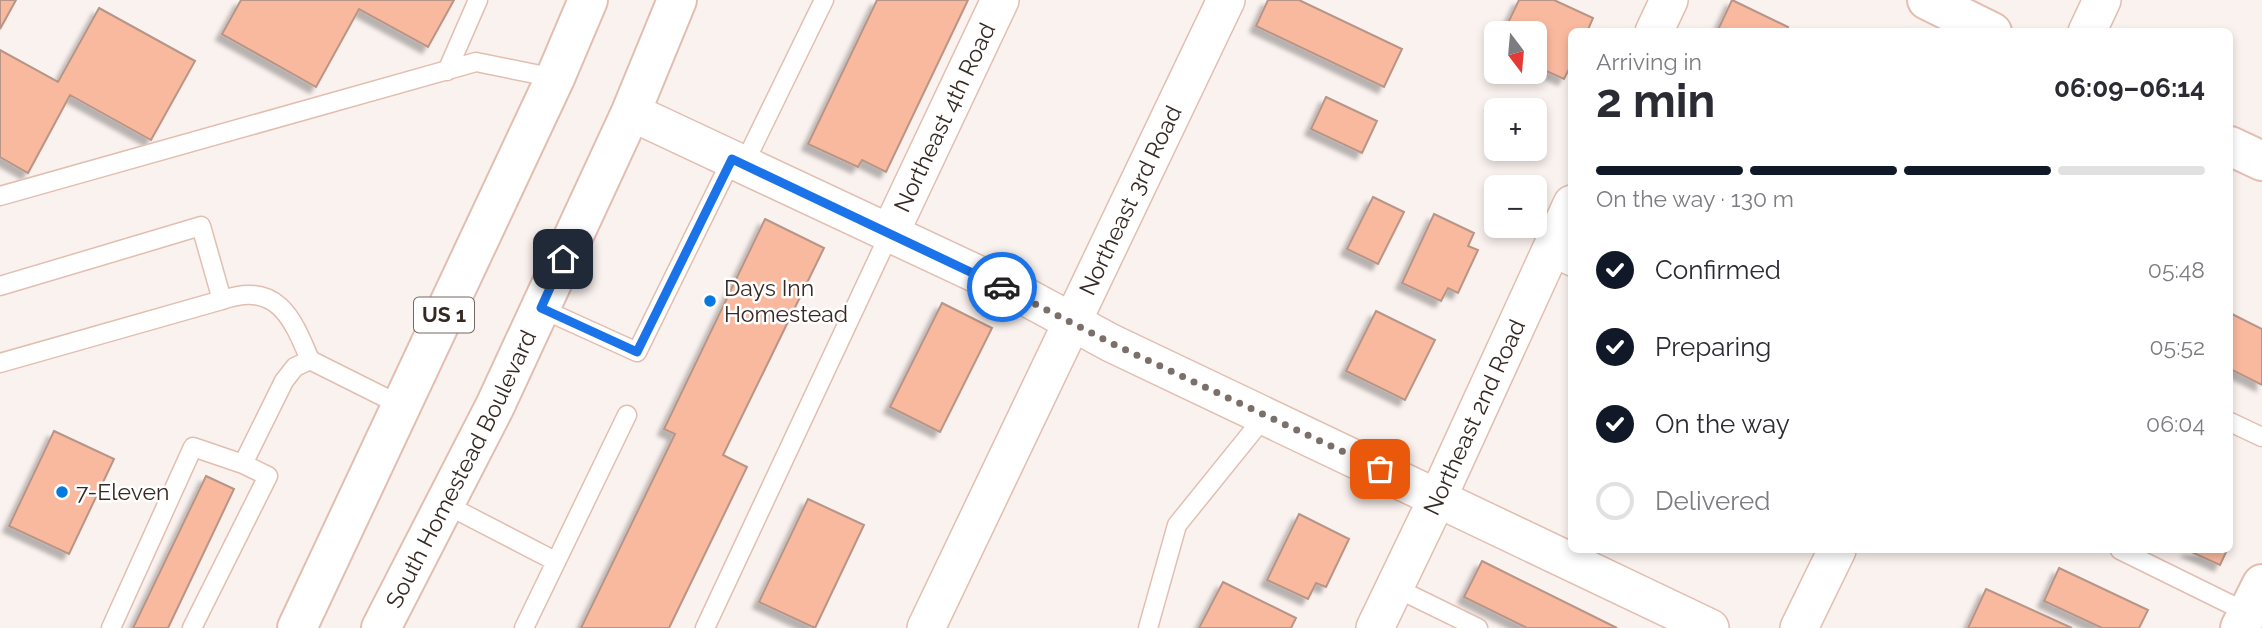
<!DOCTYPE html>
<meta charset="utf-8">
<style>
body{margin:0;font-family:Raleway,sans-serif;background:#f2f2f3;color:#2b2b33;height:100vh;display:flex;flex-direction:column;font-size:26px;white-space:nowrap}
*{box-sizing:border-box;margin:0}
p{font-size:23px;color:#7c7c81}
.icon{flex:none;width:38px;height:38px;fill:none;stroke:currentColor;stroke-width:2;stroke-linecap:round;stroke-linejoin:round}
.map{position:relative;flex:1;overflow:hidden}
.sheet{position:absolute;left:1568px;top:28px;width:665px;height:525px;display:flex;flex-direction:column;background:#fff;border-radius:10px;box-shadow:0 4px 10px #0003}
.sheet>*{flex:none}
.needle{width:46px;rotate:164deg}
.fabs{position:absolute;left:1484px;top:21px;display:grid;gap:14px}
.fabs a{display:grid;place-items:center;width:63px;height:63px;border-radius:10px;background:#fff;box-shadow:0 4px 10px #0003;font-size:35px}
.pin{position:absolute;display:grid;place-items:center;width:60px;height:60px;color:#fff;margin:-30px;border-radius:14px;box-shadow:0 4px 10px #0006}
.courier{position:absolute;display:grid;place-items:center;width:70px;height:70px;margin:-35px;border:5px solid #1a73e8;border-radius:50%;background:#fff;color:#222;box-shadow:0 2px 9px #0007}
.overview em{font-style:normal;font-weight:700}
.overview div{display:flex;flex-direction:column-reverse}
.overview{display:flex;align-items:center;justify-content:space-between;height:119px;padding:0 28px}
h1{font-size:46px;font-weight:700;line-height:52px}
.bar{display:grid;grid-template-columns:repeat(4,1fr);gap:10px 7px;align-content:center;height:84px;padding:0 28px}
.bar i{height:9px;border-radius:5px;background:#e1e1e2}
.bar .current{background:#111827}
.bar p{grid-column:span 4}
ol{padding:0 28px;list-style:none}
li{display:flex;align-items:center;gap:21px;height:77px}
li p{margin-inline-start:auto}
li .icon{padding:7px;border-radius:50%;background:#111827;color:#fff;stroke-width:4}
li:last-child{color:#7c7c81}
li i{width:38px;height:38px;border:4px solid #e1e1e2;border-radius:50%}
.map>svg:first-child{display:block}
.building{fill:#f9b99e;stroke:#b79587;stroke-width:2;filter:url(#shadow)}
.lines{fill:none;stroke-linecap:round;stroke-linejoin:round}
.lane-casing{stroke:#e2beb0;stroke-width:21}
.street-casing{stroke:#e2beb0;stroke-width:40}
.secondary-casing{stroke:#e2beb0;stroke-width:42}
.highway-casing{stroke:#e2beb0;stroke-width:42}
.lane{stroke:#fff;stroke-width:18}
.street{stroke:#fff;stroke-width:37}
.secondary{stroke:#fff;stroke-width:38}
.highway{stroke:#fff;stroke-width:38}
.done{stroke:#7b6f6a;stroke-width:7;stroke-dasharray:0 12.6}
.route{stroke:#1a73e8;stroke-width:9}
.poi-dot{fill:#0679e0;stroke:#fff;stroke-width:2.5}
.labels{text-anchor:middle;stroke-width:5;stroke-linejoin:round;paint-order:stroke}
.shield{fill:#fff;stroke:#726965;stroke-width:2}
.shield-label{font-size:21px;font-weight:bold;fill:#362923}
.street-label{font-size:23px;fill:#362923;stroke:#fff}
.poi-label{font-size:23px;fill:#362923;stroke:#fff;text-anchor:start}
</style>
<div class="map">
<svg width="2262" height="628" viewBox="0 0 2262 628">
<defs>
<filter id="shadow"><feDropShadow dx="-6" dy="6" stdDeviation="2" flood-color="#0004"/></filter>
</defs>
<rect width="100%" height="100%" fill="#faf2ef"/>
<path class="building" d="M0 0H16L0 29Z
M241 0H454L428 47 359 9 316 87 222 34Z
M877 0H968L886 172 862 160 858 167 808 144Z
M1268 0H1299L1402 49 1384 87 1256 26Z
M1519 0H1554L1593 18 1587 32H1572V63L1564 79 1535 66 1537 44 1535 43V33H1513L1505 29Z
M1732 0 1788 27 1786 32H1717Z
M99 8 195 61 151 140 70 95 28 173 0 157V50L58 82Z
M1326 97 1377 121 1362 153 1311 129Z
M1373 197 1404 212 1378 264 1347 249Z
M1434 214 1474 233 1468 246 1478 250 1458 293 1448 288 1441 301 1402 283Z
M765 219 824 248 723 455 747 467 669 628H581L675 434 664 429Z
M942 303 992 328 940 432 890 407Z
M1376 311 1435 340 1405 400 1346 371Z
M2230 313 2262 329V385L2230 369Z
M54 431 114 459 69 554 9 526Z
M206 476 234 489 168 628H133Z
M808 499 864 525 815 628 759 602Z
M1299 514 1349 539 1326 587 1316 583 1308 599 1267 580Z
M2187 550H2227L2220 565Z
M1482 561 1617 628H1527L1464 597Z
M2059 568 2148 610 2139 628H2102L2044 601Z
M1223 582 1296 618 1291 628H1199Z
M1986 589 2072 628H1968Z"/>
<g class="lines">
<defs>
<path id="lane" d="M447 71 478 0
M744 164 824 0
M0 196 476 62 555 78
M1548 256 1572 267
M0 286 201 226 222 300 0 363
M222 300C277 281 292 317 310 360
M540 308 637 352 732 159
M2230 422 2262 437
M445 504 555 561
M2120 550 2248 613
M1394 587 1478 628
M111 628 193 447 243 464 284 381 295 367 310 360 402 406
M192 628 268 476 243 464
M524 628 627 415
M705 628 889 235
M1148 628 1177 525 1265 416"/>
<g id="street">
<path d="M1654 32 1669 0"/>
<path d="M2087 32 2102 0"/>
<path d="M631 112 1026 297 1111 343 1710 628"/>
<path id="s1" d="M889 235 1000 0"/>
<path id="s2" d="M926 628 1226 0"/>
<path id="s3" d="M1375 628 1438 497 1572 204"/>
<path d="M1799 628 1837 550"/>
</g>
<path id="secondary" d="M1927 0 1992 32
M2230 146 2262 161
M2240 628 2262 584"/>
<g id="highway">
<path d="M297 628 555 78 588 0"/>
<path id="s4" d="M381 628 495 406 631 112 677 0"/>
</g>
</defs>
<use href="#lane" class="lane-casing"/>
<use href="#street" class="street-casing"/>
<use href="#secondary" class="secondary-casing"/>
<use href="#highway" class="highway-casing"/>
<use href="#lane" class="lane"/>
<use href="#street" class="street"/>
<use href="#secondary" class="secondary"/>
<use href="#highway" class="highway"/>
</g>
<g class="lines">
<path class="done" d="M1002 287 1111 343 1380 469"/>
<path class="route" d="M563 259 541 308 637 352 732 159 1002 287"/>
</g>
<g class="poi-dot">
<circle cx="710" cy="301" r="7"/>
<circle cx="62" cy="492" r="7"/>
</g>
<g class="labels">
<rect class="shield" x="414" y="297.5" width="60" height="35" rx="5"/>
<g class="shield-label">
<text x="444" y="322">US 1</text>
</g>
<g class="street-label">
<text dy="8" stroke="none"><textPath href="#s1" startOffset="130">Northeast 4th Road</textPath></text>
<text dy="8" stroke="none"><textPath href="#s2" startOffset="474">Northeast 3rd Road</textPath></text>
<text dy="8" stroke="none"><textPath href="#s3" startOffset="233">Northeast 2nd Road</textPath></text>
<text dy="8" stroke="none"><textPath href="#s4" startOffset="178">South Homestead Boulevard</textPath></text>
</g>
<g class="poi-label">
<text x="724" y="296">Days Inn<tspan x="724" dy="26">Homestead</tspan></text>
<text x="76" y="500">7-Eleven</text>
</g>
</g>
</svg>
<div class="fabs">
<a><svg class="needle" viewBox="-14 -14 28 28"><path d="M0-13l5 13h-10z" fill="#e53935"/><path d="M0 13l5-13h-10z" fill="#7c7c81"/></svg></a>
<a>+</a>
<a>−</a>
</div>
<div class="pin" style="left:1380px;top:469px;background:#ea580c"><svg class="icon" aria-label="bag" viewBox="0 0 24 24"><path d="M5 8h14l-1 12H6zM9 8a3 3 0 0 1 6 0"/></svg></div>
<div class="pin" style="left:563px;top:259px;background:#1f2937"><svg class="icon" aria-label="home" viewBox="0 0 24 24"><path d="M3 11l9-7 9 7M6 9v11h12V9"/></svg></div>
<div class="courier" style="left:1002px;top:287px"><svg class="icon" aria-label="car" viewBox="0 0 24 24"><path d="M5 17H2v-5l4-1 3-4h7l3 4 3 1v5h-3M9 17h6M6 11h13"/><circle cx="7" cy="17" r="2"/><circle cx="17" cy="17" r="2"/></svg></div>
<section class="sheet">
<div class="overview"><div><h1>2 min</h1><p>Arriving in</p></div><em>06:09–06:14</em></div>
<div class="bar"><i class="current"></i><i class="current"></i><i class="current"></i><i></i><p>On the way · 130 m</p></div>
<ol>
<li><svg class="icon" aria-label="check" viewBox="0 0 24 24"><path d="M5 12l5 5 9-10"/></svg>Confirmed<p>05:48</p></li>
<li><svg class="icon" aria-label="check" viewBox="0 0 24 24"><path d="M5 12l5 5 9-10"/></svg>Preparing<p>05:52</p></li>
<li><svg class="icon" aria-label="check" viewBox="0 0 24 24"><path d="M5 12l5 5 9-10"/></svg>On the way<p>06:04</p></li>
<li><i></i>Delivered</li>
</ol>
</section>
</div>
